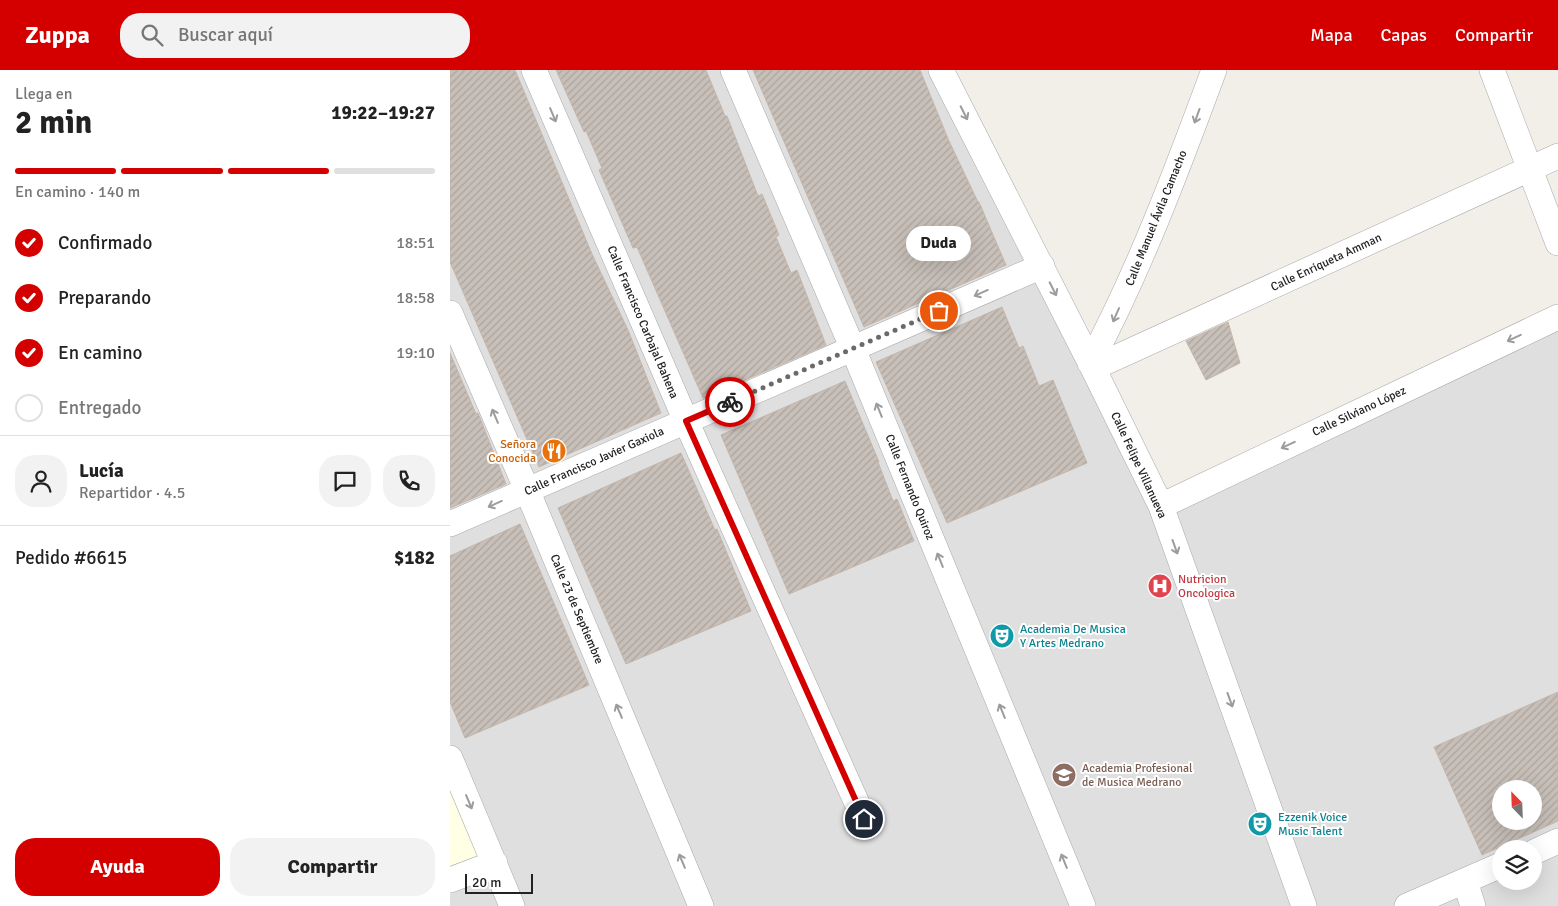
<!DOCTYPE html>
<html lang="es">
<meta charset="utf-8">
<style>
body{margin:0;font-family:Signika,sans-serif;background:#f2f2f2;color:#222;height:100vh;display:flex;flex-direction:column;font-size:19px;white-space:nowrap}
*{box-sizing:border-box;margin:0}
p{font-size:16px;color:#767676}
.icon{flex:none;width:28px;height:28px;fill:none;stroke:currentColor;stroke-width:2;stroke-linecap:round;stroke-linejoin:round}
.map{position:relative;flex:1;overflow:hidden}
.sheet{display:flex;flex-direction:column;background:#fff;width:450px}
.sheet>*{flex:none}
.needle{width:32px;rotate:337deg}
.buttons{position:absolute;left:1042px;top:710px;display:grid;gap:10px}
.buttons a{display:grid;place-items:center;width:50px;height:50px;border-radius:50%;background:#fff;box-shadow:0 5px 20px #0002;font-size:25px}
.scale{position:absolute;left:15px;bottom:12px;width:68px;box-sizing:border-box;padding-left:5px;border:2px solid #222;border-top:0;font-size:14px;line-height:18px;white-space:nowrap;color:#222;-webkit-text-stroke:4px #fff;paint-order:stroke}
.pin{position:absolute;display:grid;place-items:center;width:42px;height:42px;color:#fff;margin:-21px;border:2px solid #fff;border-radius:50%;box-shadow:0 1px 5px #0007}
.courier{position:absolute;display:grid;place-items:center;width:50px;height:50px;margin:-25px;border:4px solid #d40000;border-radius:50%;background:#fff;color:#222;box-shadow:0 1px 6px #0007}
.bubble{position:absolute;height:35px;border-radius:18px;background:#fff;box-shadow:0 5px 20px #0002;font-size:16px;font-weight:700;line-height:35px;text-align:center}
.overview em{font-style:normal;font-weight:700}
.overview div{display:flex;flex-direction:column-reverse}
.overview{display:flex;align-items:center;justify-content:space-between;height:85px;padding:0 15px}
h1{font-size:32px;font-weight:700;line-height:38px}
.bar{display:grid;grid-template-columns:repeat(4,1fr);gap:8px 5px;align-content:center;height:60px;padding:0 15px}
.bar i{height:6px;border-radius:4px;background:#e0e0e0}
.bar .selected{background:#d40000}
.bar p{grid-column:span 4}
.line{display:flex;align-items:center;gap:12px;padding:0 15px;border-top:1px solid #e0e0e0}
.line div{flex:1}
.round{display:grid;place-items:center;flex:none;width:52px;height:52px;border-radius:20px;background:#f2f2f2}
ol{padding:0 15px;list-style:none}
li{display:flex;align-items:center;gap:15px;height:55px}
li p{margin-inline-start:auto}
li .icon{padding:5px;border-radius:50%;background:#d40000;color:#fff;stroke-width:4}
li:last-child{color:#767676}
li i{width:28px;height:28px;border:2px solid #e0e0e0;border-radius:50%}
.action{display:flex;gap:10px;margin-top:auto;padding:10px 15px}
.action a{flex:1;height:58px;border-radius:20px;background:#d40000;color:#fff;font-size:20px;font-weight:700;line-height:58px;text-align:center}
.action a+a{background:#f2f2f2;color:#222}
header{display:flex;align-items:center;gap:30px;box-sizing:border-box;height:70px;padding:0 25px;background:#d40000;color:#fff}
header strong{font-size:24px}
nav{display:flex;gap:28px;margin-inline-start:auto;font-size:18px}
.search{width:350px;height:45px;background:#f2f2f2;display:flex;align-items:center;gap:12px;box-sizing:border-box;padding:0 18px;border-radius:20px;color:#767676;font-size:19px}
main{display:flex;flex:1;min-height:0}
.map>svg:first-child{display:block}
.residential{fill:#e0dfdf;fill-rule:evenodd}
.education{fill:#ffffe5}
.building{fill:url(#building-hatch);stroke:#c4b6ab;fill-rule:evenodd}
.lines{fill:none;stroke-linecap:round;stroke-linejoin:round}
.street-casing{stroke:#a9a9a9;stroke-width:26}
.street{stroke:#fff;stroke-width:25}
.oneway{stroke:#9c9c9c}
.done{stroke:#6b6a68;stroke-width:5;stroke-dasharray:0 9}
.route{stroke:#d40000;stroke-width:6}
.labels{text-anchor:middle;stroke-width:4;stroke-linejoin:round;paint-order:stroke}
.street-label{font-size:12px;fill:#222;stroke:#fff}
.food-label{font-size:12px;fill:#c56008;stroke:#fff;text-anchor:end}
.health-label{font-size:12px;fill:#be3a42;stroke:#fff;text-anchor:start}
.culture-label{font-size:12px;fill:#0d838f;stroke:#fff;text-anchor:start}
.education-label{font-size:12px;fill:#785e54;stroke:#fff;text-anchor:start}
</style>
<header>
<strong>Zuppa</strong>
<div class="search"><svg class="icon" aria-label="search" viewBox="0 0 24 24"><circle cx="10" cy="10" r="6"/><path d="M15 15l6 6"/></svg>Buscar aquí</div>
<nav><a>Mapa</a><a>Capas</a><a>Compartir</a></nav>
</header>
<main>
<section class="sheet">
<div class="overview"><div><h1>2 min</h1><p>Llega en</p></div><em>19:22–19:27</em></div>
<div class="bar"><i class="selected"></i><i class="selected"></i><i class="selected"></i><i></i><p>En camino · 140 m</p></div>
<ol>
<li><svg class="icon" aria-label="check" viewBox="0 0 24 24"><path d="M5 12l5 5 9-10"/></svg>Confirmado<p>18:51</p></li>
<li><svg class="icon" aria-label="check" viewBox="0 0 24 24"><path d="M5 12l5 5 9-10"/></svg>Preparando<p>18:58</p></li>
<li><svg class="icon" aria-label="check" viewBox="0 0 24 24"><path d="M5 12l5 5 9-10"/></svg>En camino<p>19:10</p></li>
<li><i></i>Entregado</li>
</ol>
<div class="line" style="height:90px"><a class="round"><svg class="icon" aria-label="person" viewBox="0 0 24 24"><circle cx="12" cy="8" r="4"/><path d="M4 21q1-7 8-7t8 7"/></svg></a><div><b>Lucía</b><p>Repartidor · 4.5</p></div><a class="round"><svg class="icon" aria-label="chat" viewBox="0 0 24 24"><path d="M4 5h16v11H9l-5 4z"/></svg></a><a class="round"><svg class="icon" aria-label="phone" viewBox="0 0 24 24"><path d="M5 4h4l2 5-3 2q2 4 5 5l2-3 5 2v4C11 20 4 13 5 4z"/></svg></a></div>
<div class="line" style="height:65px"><div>Pedido #6615</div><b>$182</b></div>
<div class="action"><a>Ayuda</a><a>Compartir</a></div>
</section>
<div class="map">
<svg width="1108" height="836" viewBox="0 0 1108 836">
<defs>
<pattern id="building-hatch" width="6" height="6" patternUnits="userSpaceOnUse" patternTransform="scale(1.25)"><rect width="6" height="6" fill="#c7bfb8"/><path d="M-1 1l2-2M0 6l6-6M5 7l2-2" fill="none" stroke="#aba49e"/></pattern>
</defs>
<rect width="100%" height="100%" fill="#f2efe9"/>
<path class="residential" d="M0 0H496L711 436 1108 255V836H0ZM1051 719H1084V751H1051ZM1051 779H1084V811H1051Z"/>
<path class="education" d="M0 721 29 788 0 799Z"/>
<path class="building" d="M0 0H65L142 184 178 260 211 343 89 397 0 192Z
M106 0H256L275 46H277L308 126 312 124 329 165 326 167 341 203 347 200 376 275 253 328 187 177 183 178 149 100 152 98 136 61 134 62Z
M303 0H470L499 71 528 132H529L556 195 414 257Z
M552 237 569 278 573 276 589 316 603 310 637 393 497 453 426 292Z
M778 252 790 293 756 310 736 271Z
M0 283 26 344 28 343 56 414 0 438Z
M395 311 429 392H428L443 431 447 429 464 471 339 524 271 365Z
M231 383 265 460 267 459 301 541 176 594 108 438Z
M70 454 139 615 15 668 0 632V486Z
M1108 622V751L1032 785 984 677ZM1051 719H1084V751H1051Z"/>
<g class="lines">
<defs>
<path id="street" d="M84 0 236 351 414 749
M283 0 403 279 633 836
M491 0 643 298 711 436 854 836
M1042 0 1108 173
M0 243 77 420 251 836
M640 293C690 199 727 100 764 0
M643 298 1108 86
M711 436 1108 247
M0 454 592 196
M0 688 62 836
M1084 782 1108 771
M0 810 45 793
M1015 811 1023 836
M957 836 1051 795"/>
</defs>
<use href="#street" class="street-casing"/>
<use href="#street" class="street"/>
</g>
<defs><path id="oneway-shaft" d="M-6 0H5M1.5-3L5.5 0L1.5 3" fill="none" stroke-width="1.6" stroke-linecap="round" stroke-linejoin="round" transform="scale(1.25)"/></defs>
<g class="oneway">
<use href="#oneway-shaft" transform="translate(514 43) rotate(63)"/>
<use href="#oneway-shaft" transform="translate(103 45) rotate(67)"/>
<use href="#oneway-shaft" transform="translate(747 46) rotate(110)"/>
<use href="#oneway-shaft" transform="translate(603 219) rotate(63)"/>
<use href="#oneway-shaft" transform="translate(531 223) rotate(156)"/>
<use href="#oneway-shaft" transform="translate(666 245) rotate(114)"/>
<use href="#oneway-shaft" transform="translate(1064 268) rotate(155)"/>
<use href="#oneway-shaft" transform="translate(429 340) rotate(-112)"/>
<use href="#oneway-shaft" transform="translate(45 346) rotate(-113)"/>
<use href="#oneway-shaft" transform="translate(838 375) rotate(155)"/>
<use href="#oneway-shaft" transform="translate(45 434) rotate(156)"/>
<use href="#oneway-shaft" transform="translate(725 477) rotate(70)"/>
<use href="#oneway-shaft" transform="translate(490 490) rotate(-112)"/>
<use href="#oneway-shaft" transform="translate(780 630) rotate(70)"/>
<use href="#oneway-shaft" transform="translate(169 641) rotate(-113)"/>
<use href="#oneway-shaft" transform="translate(552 641) rotate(-112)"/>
<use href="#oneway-shaft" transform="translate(19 732) rotate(67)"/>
<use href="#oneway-shaft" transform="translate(232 791) rotate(-113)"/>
<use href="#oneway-shaft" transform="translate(614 791) rotate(-112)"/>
</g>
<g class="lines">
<path class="done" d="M280 332 489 241"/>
<path class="route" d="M280 332 236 351 414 749"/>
</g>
<defs>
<symbol id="restaurant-disc" viewBox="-11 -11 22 22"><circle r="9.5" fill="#e8710a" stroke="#fff"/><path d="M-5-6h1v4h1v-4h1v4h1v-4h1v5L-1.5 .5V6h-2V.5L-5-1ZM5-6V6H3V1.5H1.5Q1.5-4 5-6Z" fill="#fff"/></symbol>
<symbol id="hospital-disc" viewBox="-11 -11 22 22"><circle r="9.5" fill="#e0444e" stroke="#fff"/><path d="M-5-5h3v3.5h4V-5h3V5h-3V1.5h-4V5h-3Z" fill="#fff"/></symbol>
<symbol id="theatre-disc" viewBox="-11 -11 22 22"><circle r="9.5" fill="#0f9aa8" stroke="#fff"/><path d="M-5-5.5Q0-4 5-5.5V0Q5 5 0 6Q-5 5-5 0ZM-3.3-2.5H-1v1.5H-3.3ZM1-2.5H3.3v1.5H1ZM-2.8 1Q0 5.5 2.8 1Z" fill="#fff"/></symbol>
<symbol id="school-disc" viewBox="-11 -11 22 22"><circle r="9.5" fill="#8d6e63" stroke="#fff"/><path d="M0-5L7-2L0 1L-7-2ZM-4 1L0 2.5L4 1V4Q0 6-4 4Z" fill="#fff"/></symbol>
</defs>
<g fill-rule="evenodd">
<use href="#restaurant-disc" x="90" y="367" width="28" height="28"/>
<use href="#hospital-disc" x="696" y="502" width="28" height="28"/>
<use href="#theatre-disc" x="538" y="552" width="28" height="28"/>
<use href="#school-disc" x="600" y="691" width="28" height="28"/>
<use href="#theatre-disc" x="796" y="740" width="28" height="28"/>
</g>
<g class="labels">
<g class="street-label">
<text transform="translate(706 148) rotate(-68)" y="4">Calle Manuel Ávila Camacho</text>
<text transform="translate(876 192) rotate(-25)" y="4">Calle Enriqueta Amman</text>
<text transform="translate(193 252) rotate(67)" y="4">Calle Francisco Carbajal Bahena</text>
<text transform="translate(909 341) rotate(-25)" y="4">Calle Silviano López</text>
<text transform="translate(144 391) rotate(-24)" y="4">Calle Francisco Javier Gaxiola</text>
<text transform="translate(689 395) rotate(65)" y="4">Calle Felipe Villanueva</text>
<text transform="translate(460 417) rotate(68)" y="4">Calle Fernando Quiroz</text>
<text transform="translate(127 539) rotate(67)" y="4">Calle 23 de Septiembre</text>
</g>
<g class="food-label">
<text x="86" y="378">Señora<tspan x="86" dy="14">Conocida</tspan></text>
</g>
<g class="health-label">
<text x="728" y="513">Nutricion<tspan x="728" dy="14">Oncologica</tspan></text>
</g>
<g class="culture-label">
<text x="570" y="563">Academia De Musica<tspan x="570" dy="14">Y Artes Medrano</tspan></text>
<text x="828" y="751">Ezzenik Voice<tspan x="828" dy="14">Music Talent</tspan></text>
</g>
<g class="education-label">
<text x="632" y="702">Academia Profesional<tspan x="632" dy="14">de Musica Medrano</tspan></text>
</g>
</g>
</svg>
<div class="buttons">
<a><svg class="needle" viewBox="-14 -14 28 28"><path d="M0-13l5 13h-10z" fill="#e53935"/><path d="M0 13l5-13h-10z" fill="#767676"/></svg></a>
<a><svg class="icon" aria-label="layers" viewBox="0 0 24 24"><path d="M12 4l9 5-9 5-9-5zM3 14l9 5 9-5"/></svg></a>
</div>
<div class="scale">20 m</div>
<div class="pin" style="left:489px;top:241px;background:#ea580c"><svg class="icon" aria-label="bag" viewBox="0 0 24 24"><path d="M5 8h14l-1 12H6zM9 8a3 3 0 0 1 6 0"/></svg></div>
<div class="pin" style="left:414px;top:749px;background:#1f2937"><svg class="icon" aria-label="home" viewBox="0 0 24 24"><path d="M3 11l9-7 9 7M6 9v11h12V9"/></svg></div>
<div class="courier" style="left:280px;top:332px"><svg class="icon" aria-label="bike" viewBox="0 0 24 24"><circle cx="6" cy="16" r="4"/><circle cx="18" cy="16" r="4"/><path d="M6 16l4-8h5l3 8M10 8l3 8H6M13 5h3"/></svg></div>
<div class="bubble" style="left:456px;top:156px;width:65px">Duda</div>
</div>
</main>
